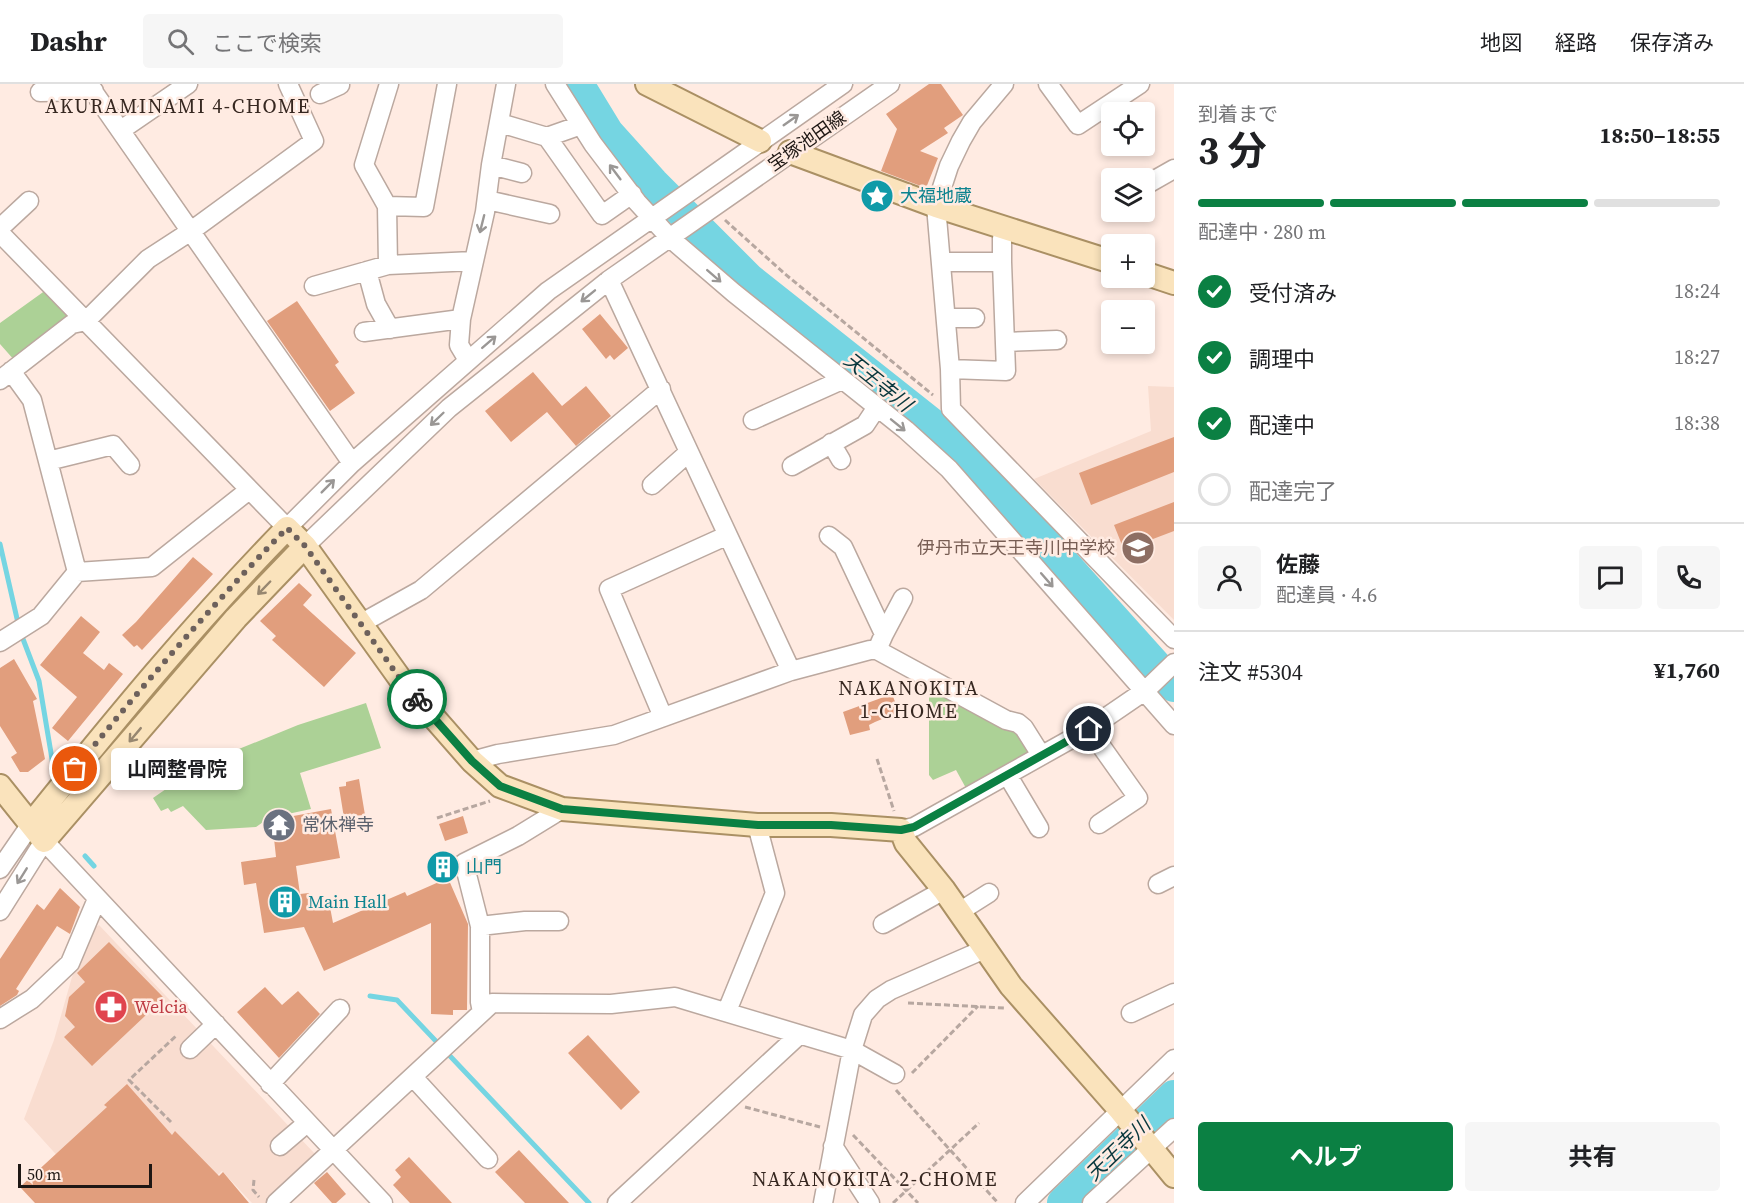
<!DOCTYPE html>
<html lang="ja">
<meta charset="utf-8">
<style>
body{margin:0;font-family:"Source Serif 4","Noto Sans JP",serif;background:#f6f6f6;color:#202124;height:100vh;display:flex;flex-direction:column;font-size:22px;white-space:nowrap}
*{box-sizing:border-box;margin:0}
p{font-size:20px;color:#757577}
.icon{flex:none;width:33px;height:33px;fill:none;stroke:currentColor;stroke-width:2;stroke-linecap:round;stroke-linejoin:round}
.map{position:relative;flex:1;overflow:hidden}
.panel{display:flex;flex-direction:column;background:#fff;width:570px}
.panel>*{flex:none}
.fabs{position:absolute;left:1101px;top:18px;display:grid;gap:12px}
.fabs a{display:grid;place-items:center;width:54px;height:54px;border-radius:6px;background:#fff;box-shadow:0 3px 9px #0003;font-size:30px}
.scale{position:absolute;left:18px;bottom:15px;width:134px;box-sizing:border-box;padding-left:6px;border:3px solid #1e1714;border-top:0;font-size:16px;line-height:21px;white-space:nowrap;color:#1e1714;-webkit-text-stroke:4px #ffebe2;paint-order:stroke}
.pin{position:absolute;display:grid;place-items:center;width:51px;height:51px;color:#fff;margin:-26px;border:3px solid #fff;border-radius:50%;box-shadow:0 2px 6px #0007}
.courier{position:absolute;display:grid;place-items:center;width:60px;height:60px;margin:-30px;border:4px solid #0b8043;border-radius:50%;background:#fff;color:#222;box-shadow:0 2px 8px #0007}
.bubble{position:absolute;height:42px;border-radius:6px;background:#fff;box-shadow:0 3px 9px #0003;font-size:20px;font-weight:700;line-height:42px;text-align:center}
.summary em{font-style:normal;font-weight:700}
.summary div{display:flex;flex-direction:column-reverse}
.summary{display:flex;align-items:center;justify-content:space-between;height:102px;padding:0 24px}
h1{font-size:39px;font-weight:700;line-height:45px}
.bar{display:grid;grid-template-columns:repeat(4,1fr);gap:9px 6px;align-content:center;height:72px;padding:0 24px}
.bar i{height:8px;border-radius:4px;background:#e0e0e0}
.bar .selected{background:#0b8043}
.bar p{grid-column:span 4}
.line{display:flex;align-items:center;gap:15px;padding:0 24px;border-top:2px solid #e0e0e0}
.line div{flex:1}
.round{display:grid;place-items:center;flex:none;width:63px;height:63px;border-radius:6px;background:#f6f6f6}
ol{padding:0 24px;list-style:none}
li{display:flex;align-items:center;gap:18px;height:66px}
li p{margin-inline-start:auto}
li .icon{padding:6px;border-radius:50%;background:#0b8043;color:#fff;stroke-width:4}
li:last-child{color:#757577}
li i{width:33px;height:33px;border:3px solid #e0e0e0;border-radius:50%}
.primary-button{display:flex;gap:12px;margin-top:auto;padding:12px 24px}
.primary-button a{flex:1;height:69px;border-radius:6px;background:#0b8043;color:#fff;font-size:24px;font-weight:700;line-height:69px;text-align:center}
.primary-button a+a{background:#f6f6f6;color:#202124}
header{display:flex;align-items:center;gap:36px;box-sizing:border-box;height:84px;padding:0 30px;background:#fff;border-bottom:2px solid #e0e0e0}
header strong{font-size:28px}
nav{display:flex;gap:33px;margin-inline-start:auto;font-size:21px}
.search{width:420px;height:54px;background:#f6f6f6;display:flex;align-items:center;gap:15px;box-sizing:border-box;padding:0 21px;border-radius:6px;color:#757577;font-size:22px}
main{display:flex;flex:1;min-height:0}
.map>svg:first-child{display:block}
.built{fill:#f9ddd0}
.green{fill:#acd196}
.lines{fill:none;stroke-linecap:round;stroke-linejoin:round}
.stream{stroke:#75d5e2;stroke-width:5}
.river{stroke:#75d5e2;stroke-width:32}
.building{fill:#e19e7d}
.minor-casing{stroke:#bba89f;stroke-width:21}
.major-casing{stroke:#aa9064;stroke-width:26}
.path{stroke:#b7a7a0;stroke-width:3;stroke-dasharray:6 3;stroke-linecap:butt}
.minor{stroke:#fff;stroke-width:18}
.major{stroke:#fae3bc;stroke-width:22}
.oneway{stroke:#9a9795}
.oneway2{stroke:#978770}
.done{stroke:#6d615c;stroke-width:6;stroke-dasharray:0 10.8}
.route{stroke:#0b8043;stroke-width:8}
.labels{text-anchor:middle;stroke-width:5;stroke-linejoin:round;paint-order:stroke}
.street-label{font-size:18px;fill:#1e1714;stroke:#ffebe2}
.culture-label{font-size:18px;fill:#0d838f;stroke:#ffebe2;text-anchor:start}
.education-label{font-size:18px;fill:#785e54;stroke:#ffebe2;text-anchor:end}
.worship-label{font-size:18px;fill:#5b616d;stroke:#ffebe2;text-anchor:start}
.health-label{font-size:18px;fill:#be3a42;stroke:#ffebe2;text-anchor:start}
.neighbourhood-label{font-size:20px;letter-spacing:1.5px;fill:#362720;stroke:#ffebe2}
.water-label{font-size:20px;font-style:italic;fill:#08373d;stroke:#ffebe2}
</style>
<header>
<strong>Dashr</strong>
<div class="search"><svg class="icon" aria-label="search" viewBox="0 0 24 24"><circle cx="10" cy="10" r="6"/><path d="M15 15l6 6"/></svg>ここで検索</div>
<nav><a>地図</a><a>経路</a><a>保存済み</a></nav>
</header>
<main>
<div class="map">
<svg width="1174" height="1119" viewBox="0 0 1174 1119">
<rect width="100%" height="100%" fill="#ffebe2"/>
<path class="built" d="M1148 302 1174 303V536L1034 395 1151 347Z
M99 841 315 1070V1075L267 1119H252L222 1087 188 1119H100L24 1035 54 956 72 893 93 845Z"/>
<path class="green" d="M46 206 68 229 67 236 15 277 0 260V239Z
M929 603 1020 648 1037 669 967 706 956 686 933 696 929 691Z
M366 619 381 664 300 689 311 725 269 734 256 743 206 746 183 722 171 728 168 724 161 727 153 714 202 680 298 641Z"/>
<g class="lines">
<path class="stream" d="M0 460 18 539
M23 555 39 597 53 681
M85 772 94 782
M370 912 397 916 589 1119"/>
<path class="river" d="M578 0 608 49 653 99 749 195 956 359 1174 602
M1063 1119 1174 1012"/>
</g>
<path class="building" d="M929 0H941L963 31 944 44 948 49 920 67 938 74 926 104 881 87 897 45 886 30Z
M297 217 339 278 335 281 355 309 330 327 267 237Z
M600 230 628 264 614 276 610 271 606 275 582 245Z
M533 288 562 322 586 302 611 332 576 362 547 328 511 358 485 327Z
M1174 353V388L1091 421 1079 389Z
M1174 418V447L1124 466 1114 441Z
M193 473 213 490 142 566 137 561 134 563 122 551 136 538Z
M299 499 312 511 303 521 356 569 324 603 272 556 276 552 260 537Z
M81 532 100 548 83 569 104 586 109 579 123 590 68 657 52 644 77 613 40 581Z
M14 575 37 615 33 617 45 675 28 688H20L11 673 17 669 0 642V584Z
M892 610 899 628 875 638 869 641 870 646 850 651 843 628Z
M359 695 365 731 344 734 339 703 346 702V698Z
M331 725 340 774 296 782 300 810 309 809 311 826 330 823 333 839 405 808 407 812 448 794 468 840 467 926H453V931L431 930V839L324 887 304 843 264 849 256 799 244 801 241 778 276 773 272 736Z
M463 732 468 749 445 757 439 740Z
M60 804 80 823 70 850 57 842 16 905 19 907 17 911 0 922V875L37 820 44 826Z
M109 858 164 914 92 982 64 953 75 943 65 932 69 913 85 898 77 889Z
M265 903 282 921 298 907 320 930 279 974 237 928Z
M588 951 640 1008 621 1026 568 969Z
M127 1000 172 1051 175 1047 219 1092 223 1088 249 1119H35L20 1103 107 1023 104 1021Z
M519 1066 569 1119H525L495 1088Z
M409 1073 452 1119H410L393 1101 401 1093 395 1086Z
M327 1088 346 1110 336 1119H332L314 1099Z"/>
<g class="lines">
<defs>
<path id="minor" d="M88 0 352 379
M555 0 593 60 637 118 670 154 734 209 906 346 949 385 1174 641
M1004 0 972 38 961 57 949 82 936 122 950 285 951 325 1174 555
M1048 0 1078 41 1140 0
M40 8 94 7
M320 10 340 1
M500 39 547 53 602 131 632 110
M121 46 188 0
M547 53 581 41
M491 81 522 89
M1144 102 1174 85
M487 116 550 130
M387 122 424 123 447 0
M0 144 29 117
M0 149 287 444 352 379 548 207 843 0
M942 178H1002L1006 287 950 285
M1002 178V154L1008 145
M388 181 387 122 364 81 389 0
M367 187 376 220 390 245
M609 196 791 587
M314 202 388 181 473 177
M946 234H975
M364 248 461 235
M1005 258 1057 256
M468 276 459 261 461 235 485 128 491 81 506 0
M0 296 72 240 86 237 148 175 191 147 314 57 288 0
M753 336 842 296
M831 359 841 376
M48 377 113 361 130 381
M792 382 865 341 877 323
M652 401 689 368
M829 452 843 463 884 550 877 566
M305 462 449 324 609 196 890 0
M77 488 152 483 249 406
M360 540 421 506 661 305
M884 550 903 514
M0 558 41 532 77 488 32 316 11 287
M663 633 609 505 726 452
M1089 645 1138 714 1099 740
M472 677 498 670 614 651 791 587 870 566H877L1006 636 1018 639 1024 644 1041 671
M1008 692 1039 744
M901 746 914 743 1089 645 1146 606 1174 579
M0 785 31 740
M1158 800 1174 792
M0 827 44 757 383 1119
M959 828 989 809
M883 840 944 806
M480 842 525 837H559
M727 927 775 809 757 741
M482 928 480 918V842L464 779 518 752 562 725
M1131 929 1174 909
M0 935 32 915 70 879 97 815
M190 965 216 940
M413 993 488 1075
M270 1000 340 925
M280 1062 307 1039
M833 1062 870 1119
M276 1119 492 919 611 920 675 913 852 966 895 990
M617 1119 799 951
M823 1119 852 966 863 931 877 915 891 906 985 865
M1025 1119 1174 975
M1092 1119 1174 1044"/>
<path id="major" d="M647 0 760 57
M790 68 936 122 1112 178
M1144 189 1174 199
M0 702 44 757 236 534 305 462
M31 740C113 638 195 538 287 444L305 462 401 596 472 677 500 702 562 725 757 741H831L901 746 906 759 944 806 1011 902 1120 1026 1174 1092"/>
</defs>
<use href="#minor" class="minor-casing"/>
<use href="#major" class="major-casing"/>
<path class="path" d="M725 136 785 190 933 311
M877 675 894 727
M437 734 490 717
M908 919 1004 924
M912 989 978 922
M896 1006 998 1119
M745 1023 820 1043
M171 1038 129 996 177 951
M853 1051 918 1119
M254 1096 253 1106 259 1113
M893 1119 979 1039"/>
<use href="#minor" class="minor"/>
<use href="#major" class="major"/>
</g>
<defs><path id="oneway-shaft" d="M-6 0H5M1.5-3L5.5 0L1.5 3" fill="none" stroke-width="1.6" stroke-linecap="round" stroke-linejoin="round" transform="scale(1.5)"/></defs>
<g class="oneway">
<use href="#oneway-shaft" transform="translate(791 36) rotate(-35)"/>
<use href="#oneway-shaft" transform="translate(615 88) rotate(-127)"/>
<use href="#oneway-shaft" transform="translate(482 140) rotate(104)"/>
<use href="#oneway-shaft" transform="translate(714 192) rotate(41)"/>
<use href="#oneway-shaft" transform="translate(588 212) rotate(141)"/>
<use href="#oneway-shaft" transform="translate(489 258) rotate(-41)"/>
<use href="#oneway-shaft" transform="translate(437 335) rotate(136)"/>
<use href="#oneway-shaft" transform="translate(898 341) rotate(39)"/>
<use href="#oneway-shaft" transform="translate(328 402) rotate(-45)"/>
<use href="#oneway-shaft" transform="translate(1047 496) rotate(49)"/>
<use href="#oneway-shaft" transform="translate(22 792) rotate(122)"/>
</g>
<g class="oneway2">
<use href="#oneway-shaft" transform="translate(264 504) rotate(134)"/>
<use href="#oneway-shaft" transform="translate(135 651) rotate(130)"/>
</g>
<g class="lines">
<path class="done" d="M75 685C143 601 212 521 287 444L305 462 401 596 417 615"/>
<path class="route" d="M417 615 472 677 500 702 562 725 758 741H831L901 746 914 743 1089 645"/>
</g>
<defs>
<symbol id="sight-disc" viewBox="-11 -11 22 22"><circle r="9.5" fill="#0f9aa8" stroke="#ffebe2"/><path d="M0-6L1.8-2.2L6-1.7L2.9 1.2L3.7 5.4L0 3.3L-3.7 5.4L-2.9 1.2L-6-1.7L-1.8-2.2Z" fill="#fff"/></symbol>
<symbol id="school-disc" viewBox="-11 -11 22 22"><circle r="9.5" fill="#8d6e63" stroke="#ffebe2"/><path d="M0-5L7-2L0 1L-7-2ZM-4 1L0 2.5L4 1V4Q0 6-4 4Z" fill="#fff"/></symbol>
<symbol id="temple-disc" viewBox="-11 -11 22 22"><circle r="9.5" fill="#6b7280" stroke="#ffebe2"/><path d="M0-6L5-2H3V0L6.5 2.5H4V6H1.5V3h-3V6H-4V2.5H-6.5L-3 0V-2H-5Z" fill="#fff"/></symbol>
<symbol id="building-disc" viewBox="-11 -11 22 22"><circle r="9.5" fill="#0f9aa8" stroke="#ffebe2"/><path d="M-4-6H4V6H1V3H-1V6H-4ZM-2.5-4.3h1.7v1.8h-1.7ZM.8-4.3h1.7v1.8H.8ZM-2.5-1h1.7V.8h-1.7ZM.8-1h1.7V.8H.8Z" fill="#fff"/></symbol>
<symbol id="pharmacy-disc" viewBox="-11 -11 22 22"><circle r="9.5" fill="#e0444e" stroke="#ffebe2"/><path d="M-2-6h4v4h4v4h-4v4h-4v-4h-4v-4h4Z" fill="#fff"/></symbol>
</defs>
<g fill-rule="evenodd">
<use href="#sight-disc" x="858" y="93" width="38" height="38"/>
<use href="#school-disc" x="1119" y="445" width="38" height="38"/>
<use href="#temple-disc" x="260" y="722" width="38" height="38"/>
<use href="#building-disc" x="424" y="764" width="38" height="38"/>
<use href="#building-disc" x="266" y="799" width="38" height="38"/>
<use href="#pharmacy-disc" x="92" y="904" width="38" height="38"/>
</g>
<g class="labels">
<g class="street-label">
<text transform="translate(807 57) rotate(-35)" y="6">宝塚池田線</text>
</g>
<g class="culture-label">
<text x="900" y="118">大福地蔵</text>
<text x="466" y="789">山門</text>
<text x="308" y="824">Main Hall</text>
</g>
<g class="education-label">
<text x="1115" y="470">伊丹市立天王寺川中学校</text>
</g>
<g class="worship-label">
<text x="302" y="747">常休禅寺</text>
</g>
<g class="health-label">
<text x="134" y="929">Welcia</text>
</g>
<g class="neighbourhood-label">
<text x="178" y="29">AKURAMINAMI 4-CHOME</text>
<text x="909" y="611">NAKANOKITA<tspan x="909" dy="23">1-CHOME</tspan></text>
<text x="875" y="1102">NAKANOKITA 2-CHOME</text>
</g>
<g class="water-label">
<text transform="translate(878 298) rotate(39)" y="7">天王寺川</text>
<text transform="translate(1118 1065) rotate(-44)" y="7">天王寺川</text>
</g>
</g>
</svg>
<div class="fabs">
<a><svg class="icon" aria-label="locate" viewBox="0 0 24 24"><circle cx="12" cy="12" r="6"/><path d="M12 2v4M12 18v4M2 12h4M18 12h4"/></svg></a>
<a><svg class="icon" aria-label="layers" viewBox="0 0 24 24"><path d="M12 4l9 5-9 5-9-5zM3 14l9 5 9-5"/></svg></a>
<a>+</a>
<a>−</a>
</div>
<div class="scale">50 m</div>
<div class="pin" style="left:75px;top:685px;background:#ea580c"><svg class="icon" aria-label="bag" viewBox="0 0 24 24"><path d="M5 8h14l-1 12H6zM9 8a3 3 0 0 1 6 0"/></svg></div>
<div class="pin" style="left:1089px;top:645px;background:#1f2937"><svg class="icon" aria-label="home" viewBox="0 0 24 24"><path d="M3 11l9-7 9 7M6 9v11h12V9"/></svg></div>
<div class="courier" style="left:417px;top:615px"><svg class="icon" aria-label="bike" viewBox="0 0 24 24"><circle cx="6" cy="16" r="4"/><circle cx="18" cy="16" r="4"/><path d="M6 16l4-8h5l3 8M10 8l3 8H6M13 5h3"/></svg></div>
<div class="bubble" style="left:111px;top:664px;width:132px">山岡整骨院</div>
</div>
<section class="panel">
<div class="summary"><div><h1>3 分</h1><p>到着まで</p></div><em>18:50–18:55</em></div>
<div class="bar"><i class="selected"></i><i class="selected"></i><i class="selected"></i><i></i><p>配達中 · 280 m</p></div>
<ol>
<li><svg class="icon" aria-label="check" viewBox="0 0 24 24"><path d="M5 12l5 5 9-10"/></svg>受付済み<p>18:24</p></li>
<li><svg class="icon" aria-label="check" viewBox="0 0 24 24"><path d="M5 12l5 5 9-10"/></svg>調理中<p>18:27</p></li>
<li><svg class="icon" aria-label="check" viewBox="0 0 24 24"><path d="M5 12l5 5 9-10"/></svg>配達中<p>18:38</p></li>
<li><i></i>配達完了</li>
</ol>
<div class="line" style="height:108px"><a class="round"><svg class="icon" aria-label="person" viewBox="0 0 24 24"><circle cx="12" cy="8" r="4"/><path d="M4 21q1-7 8-7t8 7"/></svg></a><div><b>佐藤</b><p>配達員 · 4.6</p></div><a class="round"><svg class="icon" aria-label="chat" viewBox="0 0 24 24"><path d="M4 5h16v11H9l-5 4z"/></svg></a><a class="round"><svg class="icon" aria-label="phone" viewBox="0 0 24 24"><path d="M5 4h4l2 5-3 2q2 4 5 5l2-3 5 2v4C11 20 4 13 5 4z"/></svg></a></div>
<div class="line" style="height:78px"><div>注文 #5304</div><b>¥1,760</b></div>
<div class="primary-button"><a>ヘルプ</a><a>共有</a></div>
</section>
</main>
